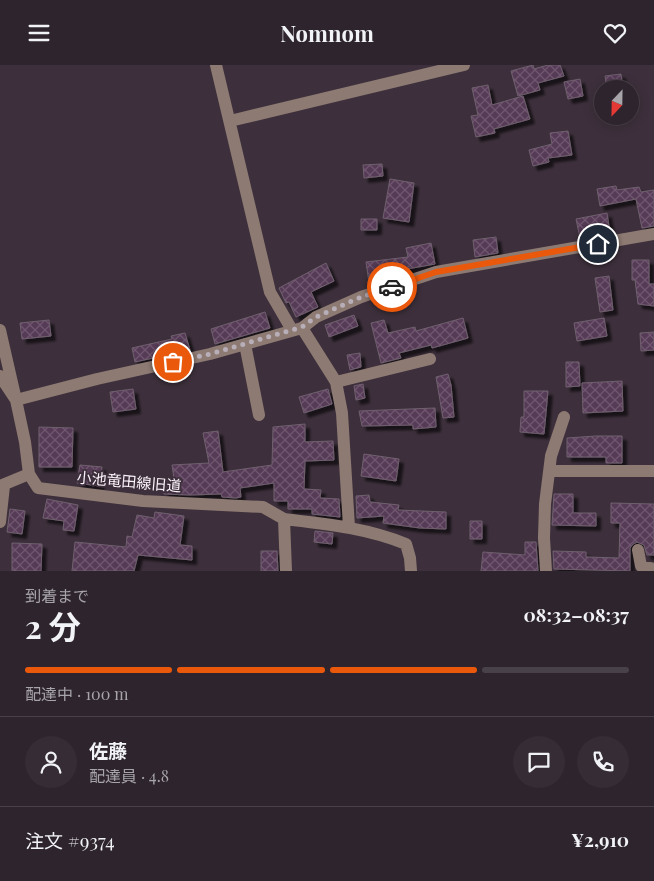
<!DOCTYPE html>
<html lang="ja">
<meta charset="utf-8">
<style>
body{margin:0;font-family:"Playfair Display","Noto Sans JP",serif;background:#362c35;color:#f1f3f6;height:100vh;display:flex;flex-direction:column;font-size:19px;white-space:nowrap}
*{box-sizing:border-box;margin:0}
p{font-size:16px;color:#a7a4aa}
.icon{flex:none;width:28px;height:28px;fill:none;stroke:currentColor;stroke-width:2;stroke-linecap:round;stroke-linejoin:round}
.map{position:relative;height:506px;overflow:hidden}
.details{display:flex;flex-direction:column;background:#2e242d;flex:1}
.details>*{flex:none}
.needle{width:32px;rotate:202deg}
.fabs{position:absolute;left:594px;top:15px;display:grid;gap:10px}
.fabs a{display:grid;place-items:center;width:45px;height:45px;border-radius:50%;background:#2e242d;box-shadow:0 2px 12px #0003,0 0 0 1px #494149;font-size:25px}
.pin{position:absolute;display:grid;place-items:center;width:42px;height:42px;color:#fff;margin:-21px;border:2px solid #fff;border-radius:50%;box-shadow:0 1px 5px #0007}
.courier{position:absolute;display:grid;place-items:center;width:50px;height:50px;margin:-25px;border:4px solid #ea580c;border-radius:50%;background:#fff;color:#222;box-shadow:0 1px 6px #0007}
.overview em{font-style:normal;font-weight:700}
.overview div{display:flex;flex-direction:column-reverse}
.overview{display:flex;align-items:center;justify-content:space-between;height:85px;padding:0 25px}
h1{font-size:32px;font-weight:700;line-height:38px}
.bar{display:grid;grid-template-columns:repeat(4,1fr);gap:8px 5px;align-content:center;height:60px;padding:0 25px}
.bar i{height:6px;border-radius:4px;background:#494149}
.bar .on{background:#ea580c}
.bar p{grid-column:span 4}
.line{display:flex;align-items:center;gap:12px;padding:0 25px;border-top:1px solid #494149}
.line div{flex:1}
.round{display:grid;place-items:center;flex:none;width:52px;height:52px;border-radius:26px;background:#362c35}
header{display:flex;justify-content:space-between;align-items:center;height:65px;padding:0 25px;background:#2e242d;font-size:22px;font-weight:700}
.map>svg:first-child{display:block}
.building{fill:url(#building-cross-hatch);stroke:#6f606e;filter:url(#shadow)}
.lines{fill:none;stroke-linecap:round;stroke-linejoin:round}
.minor{stroke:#8d7a72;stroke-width:12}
.done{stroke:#b8aeb8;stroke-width:5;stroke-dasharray:0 9}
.route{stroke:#ea580c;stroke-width:6}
.labels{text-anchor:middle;stroke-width:4;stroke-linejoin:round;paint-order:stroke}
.street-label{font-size:15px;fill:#faf2fa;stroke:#3d303c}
</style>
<header><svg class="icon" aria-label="menu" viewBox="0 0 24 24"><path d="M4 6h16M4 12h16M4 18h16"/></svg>Nomnom<svg class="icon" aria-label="heart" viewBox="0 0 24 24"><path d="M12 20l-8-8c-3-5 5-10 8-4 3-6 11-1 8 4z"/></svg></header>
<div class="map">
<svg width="654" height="506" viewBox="0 0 654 506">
<defs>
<pattern id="building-cross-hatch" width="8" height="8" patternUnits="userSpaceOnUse" patternTransform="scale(1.25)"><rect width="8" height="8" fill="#573a56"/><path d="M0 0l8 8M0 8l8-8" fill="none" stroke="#70576f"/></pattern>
<filter id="shadow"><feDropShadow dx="4.5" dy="4.5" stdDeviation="1" flood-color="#0009"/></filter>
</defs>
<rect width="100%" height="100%" fill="#3d303c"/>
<path class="building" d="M533 0 534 4 548 0H560L564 11 538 18 540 25 518 31 511 6Z
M621 9 623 24H607L605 11Z
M580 14 583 31 568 34 564 17Z
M488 20 492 40 523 31 530 54 494 64 495 68 476 72 471 51 478 50 472 23Z
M568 66 572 90 548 93 549 97 533 101 529 85 552 79 550 68Z
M382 99 383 111 364 113 363 100Z
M390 114 414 118 409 157 383 153Z
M616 121 617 125 639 122 641 127 654 125V161L642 163 636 134 600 141 597 124Z
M607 148 610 168 580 173 576 154Z
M361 154H377V165H361Z
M496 172 498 188 475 192 473 175Z
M431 178 435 199 396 206 397 211 385 216 369 218 366 197 408 192 406 183Z
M632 195H649V219H654V241L638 239 635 215H632Z
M326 198 334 216 311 227 318 242 296 252 289 237 286 238 279 223Z
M609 211 613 245 600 247 595 213Z
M265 247 270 263 215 279 211 264Z
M354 250 358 261 329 272 325 260Z
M463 253 468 273 432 283 431 280 399 288 401 293 381 298 371 258 384 255 388 268 415 262 416 266Z
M604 253 607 271 577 276 574 258Z
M49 255 51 271 22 274 20 258Z
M654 267V285L641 286 640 268Z
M185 268 190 285 135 297 132 283 172 274 171 271Z
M360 288 361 302 350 305 347 290Z
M566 297H579L580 321 566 322Z
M448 309 451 320 454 352 443 353 436 312Z
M622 316 623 346 583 348 582 318Z
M363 319 365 333 356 335 354 321Z
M133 324 136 344 113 347 110 327Z
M328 324 332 339 304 348 299 332Z
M524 326H548L544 369 520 367 521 352H524Z
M435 343 436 362 413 364V360L362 361 359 346Z
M305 359V377L333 376 334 395 305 396 304 424 321 425 320 433 339 434 340 452 312 449V444H288V436H274V418L240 423 241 432 236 433 222 432 221 429 190 430 164 429 162 415 174 414 172 400 209 398 203 368 218 366 223 407 272 400 273 362Z
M39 362 73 363 72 402H39Z
M596 371H622V398H606V392H567V373Z
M364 389 399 394 396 416 361 411Z
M80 400 102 402 99 421 77 418Z
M554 429H573V448H596V461L552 460Z
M369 430 370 437 399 440 398 445 446 447V464L420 463 383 458 384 451 357 453 356 431Z
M47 434 78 440 74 466 63 465 64 456 43 453Z
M611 438 654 439V490H647L644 480 637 477 633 479 630 483V506L554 504 553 486 586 487V492L619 493 620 458H611Z
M10 444 25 446 22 469 7 467Z
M155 447 184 451 180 480 192 481V495L138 490 134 506H72L75 477 126 482 127 471 132 472 137 450 154 453Z
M470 456H482V474H470Z
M315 466 333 468 332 479 314 477Z
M525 477H536L538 506H481L483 487 525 490Z
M12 478 42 479 41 506H12Z
M261 486H277L278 506H261Z"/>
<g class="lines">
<path class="minor" d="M216 0 270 227 292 265
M230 56 464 0
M302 263 336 317 342 348 349 462
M0 265 16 335 97 314 210 289 302 263 316 252 361 232 436 207 654 169
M245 279 259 350
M0 311 16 335 25 377 29 409 38 423 143 436 263 442 284 454 286 506
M336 317 430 294
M550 406H654
M0 421 29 409
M284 454C326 459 367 463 406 479L410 493 411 506
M0 457 4 421
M638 485 641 501 654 504
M546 506 544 473 545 439 551 391 564 352"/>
</g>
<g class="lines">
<path class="done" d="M173 297 210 289 302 262 316 252 361 232 392 222"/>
<path class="route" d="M392 222 436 207 598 179"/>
</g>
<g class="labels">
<g class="street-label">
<text transform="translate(129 417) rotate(5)" y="5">小池竜田線旧道</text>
</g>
</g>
</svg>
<div class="fabs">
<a><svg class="needle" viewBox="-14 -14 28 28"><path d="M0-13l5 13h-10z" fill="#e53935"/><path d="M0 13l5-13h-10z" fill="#a7a4aa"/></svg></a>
</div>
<div class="pin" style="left:173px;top:297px;background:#ea580c"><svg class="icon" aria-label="bag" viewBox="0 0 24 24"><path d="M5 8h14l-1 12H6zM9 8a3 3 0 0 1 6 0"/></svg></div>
<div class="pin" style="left:598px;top:179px;background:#1f2937"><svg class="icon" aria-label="home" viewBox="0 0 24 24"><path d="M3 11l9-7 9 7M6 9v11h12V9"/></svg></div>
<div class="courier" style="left:392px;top:222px"><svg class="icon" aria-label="car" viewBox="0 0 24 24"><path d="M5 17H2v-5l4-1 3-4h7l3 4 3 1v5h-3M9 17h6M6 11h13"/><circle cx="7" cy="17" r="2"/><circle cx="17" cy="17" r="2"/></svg></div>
</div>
<section class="details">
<div class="overview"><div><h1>2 分</h1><p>到着まで</p></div><em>08:32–08:37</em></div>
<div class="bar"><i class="on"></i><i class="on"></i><i class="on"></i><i></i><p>配達中 · 100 m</p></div>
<div class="line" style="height:90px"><a class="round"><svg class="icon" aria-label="person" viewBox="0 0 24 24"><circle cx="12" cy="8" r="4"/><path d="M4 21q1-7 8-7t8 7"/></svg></a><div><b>佐藤</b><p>配達員 · 4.8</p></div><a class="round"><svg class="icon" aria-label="chat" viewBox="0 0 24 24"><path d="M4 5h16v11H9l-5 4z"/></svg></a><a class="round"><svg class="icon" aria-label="phone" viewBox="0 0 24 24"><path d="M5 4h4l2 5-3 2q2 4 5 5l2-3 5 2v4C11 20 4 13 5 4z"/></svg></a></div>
<div class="line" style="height:65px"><div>注文 #9374</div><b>¥2,910</b></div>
</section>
